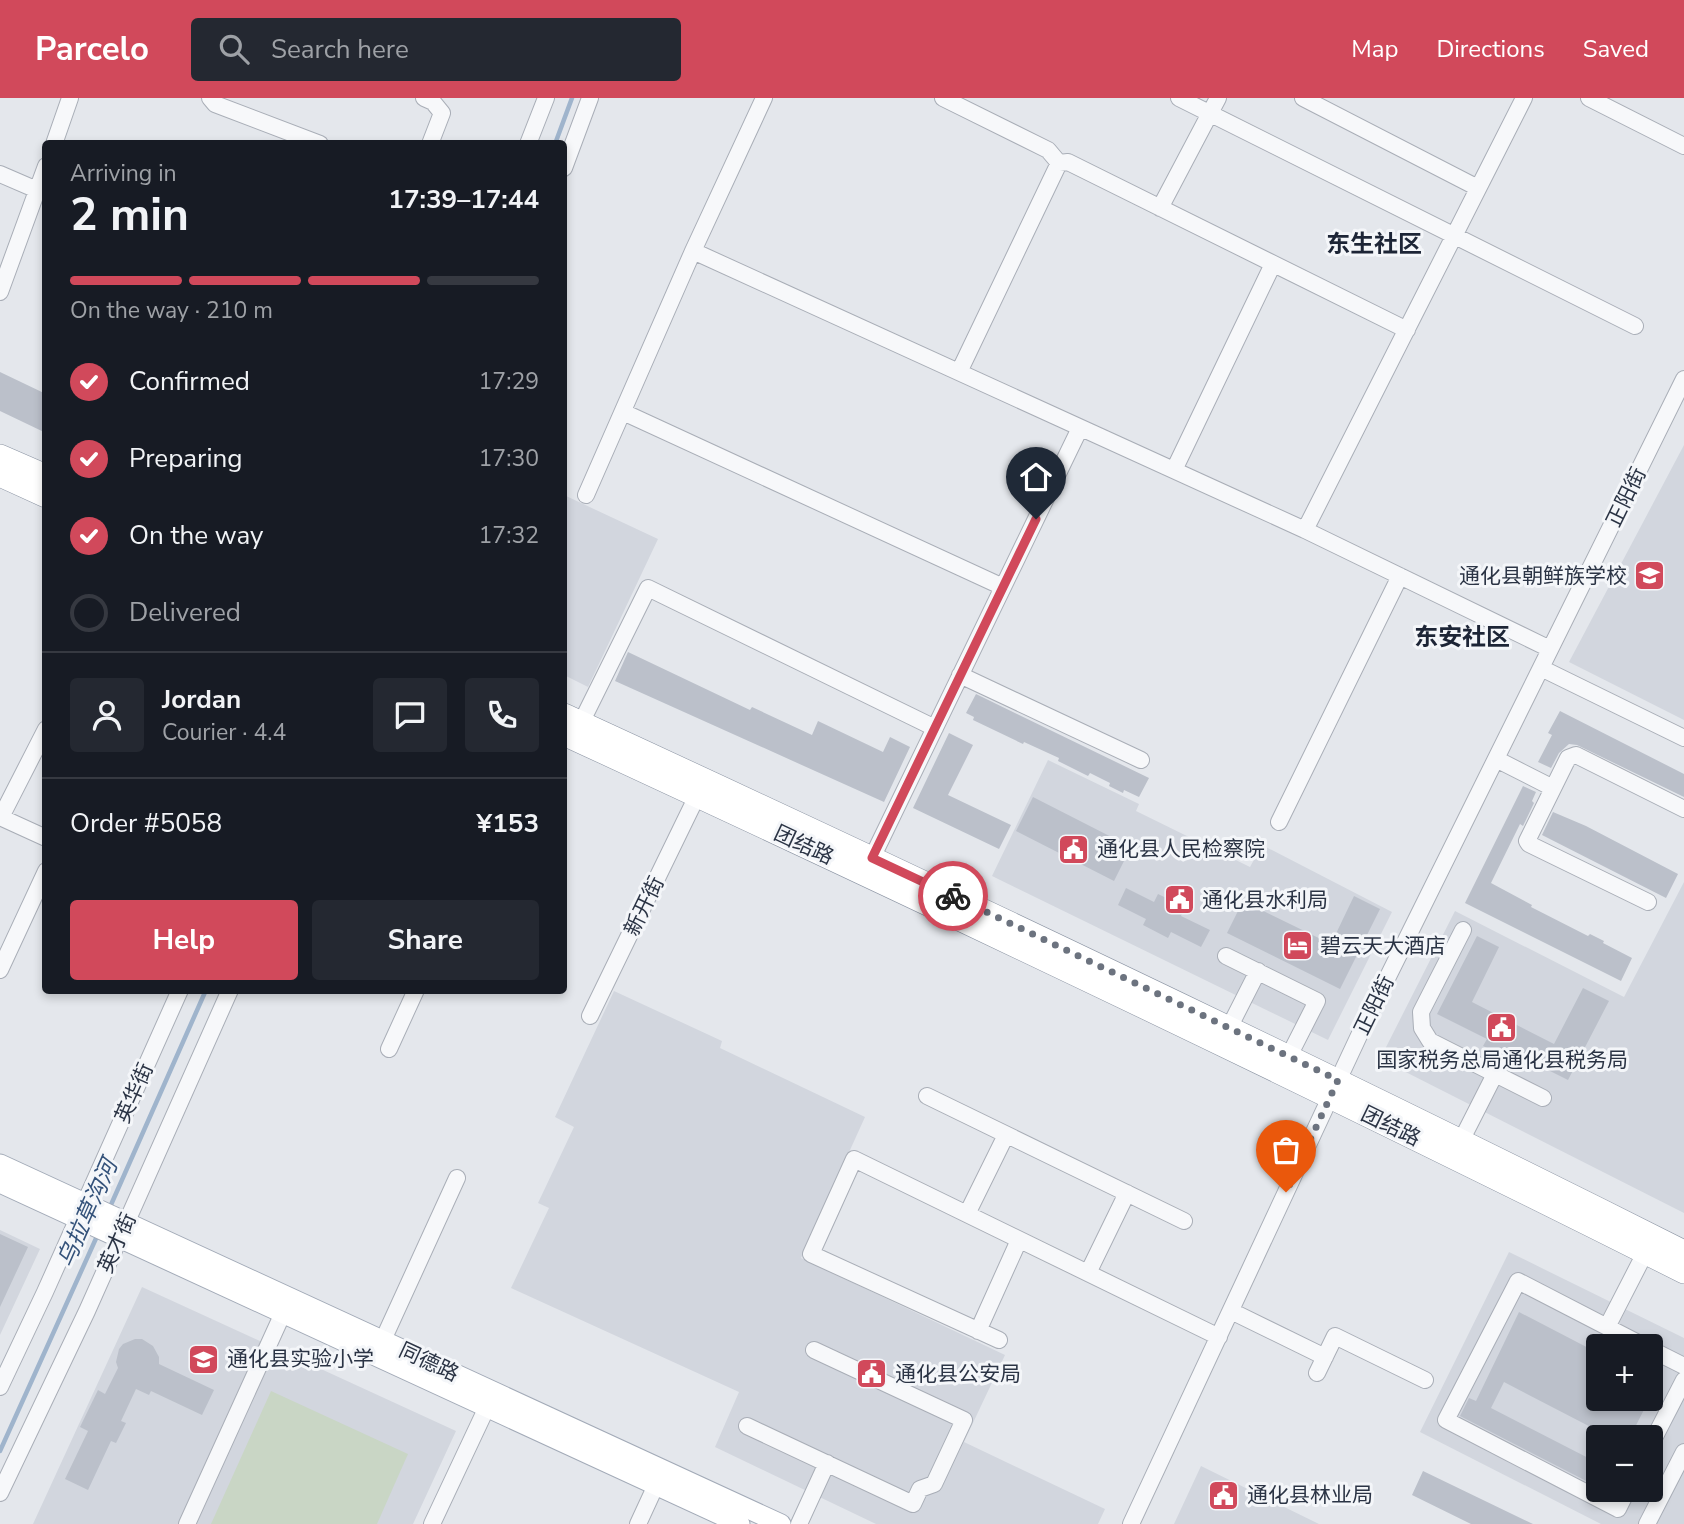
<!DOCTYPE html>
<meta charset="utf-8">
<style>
body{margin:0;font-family:"Nunito Sans","Noto Sans SC",sans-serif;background:#242831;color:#f1f3f6;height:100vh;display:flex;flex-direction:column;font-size:26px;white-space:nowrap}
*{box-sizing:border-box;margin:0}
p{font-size:23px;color:#9ea1a6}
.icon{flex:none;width:38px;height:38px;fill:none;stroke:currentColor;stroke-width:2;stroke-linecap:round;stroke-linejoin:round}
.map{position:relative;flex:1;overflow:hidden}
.panel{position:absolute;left:42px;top:42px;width:525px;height:854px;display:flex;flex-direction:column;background:#171b24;border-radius:7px;box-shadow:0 4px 10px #0003}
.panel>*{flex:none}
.buttons{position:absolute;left:1586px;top:1236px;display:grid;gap:14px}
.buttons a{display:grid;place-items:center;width:77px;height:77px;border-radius:7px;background:#171b24;box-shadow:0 4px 10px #0003;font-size:35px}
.pin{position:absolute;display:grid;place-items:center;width:60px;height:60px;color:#fff;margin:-72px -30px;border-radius:50% 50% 50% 0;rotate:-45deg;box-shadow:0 0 7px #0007}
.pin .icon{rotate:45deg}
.courier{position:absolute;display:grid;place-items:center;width:70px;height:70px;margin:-35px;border:5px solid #d1495b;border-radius:50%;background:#fff;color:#222;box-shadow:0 2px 9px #0007}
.headline em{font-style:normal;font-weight:700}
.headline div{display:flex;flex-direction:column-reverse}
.headline{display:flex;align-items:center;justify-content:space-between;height:119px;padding:0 28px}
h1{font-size:46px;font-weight:700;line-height:52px}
.bar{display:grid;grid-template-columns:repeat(4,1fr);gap:10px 7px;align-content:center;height:84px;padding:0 28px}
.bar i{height:9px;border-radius:5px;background:#363941}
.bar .on{background:#d1495b}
.bar p{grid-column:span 4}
.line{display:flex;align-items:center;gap:18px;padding:0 28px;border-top:2px solid #363941}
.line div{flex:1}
.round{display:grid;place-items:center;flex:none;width:74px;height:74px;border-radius:7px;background:#242831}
ol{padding:0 28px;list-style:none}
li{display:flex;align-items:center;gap:21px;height:77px}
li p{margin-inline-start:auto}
li .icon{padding:7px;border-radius:50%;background:#d1495b;color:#fff;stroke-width:4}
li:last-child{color:#9ea1a6}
li i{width:38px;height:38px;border:4px solid #363941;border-radius:50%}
.primary-button{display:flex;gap:14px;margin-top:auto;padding:14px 28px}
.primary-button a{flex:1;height:80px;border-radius:7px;background:#d1495b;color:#fff;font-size:28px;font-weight:700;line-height:80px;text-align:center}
.primary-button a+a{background:#242831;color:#f1f3f6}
header{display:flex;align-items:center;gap:42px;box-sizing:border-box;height:98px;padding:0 35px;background:#d1495b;color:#fff}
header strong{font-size:33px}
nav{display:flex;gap:38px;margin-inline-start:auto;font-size:24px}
.search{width:490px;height:63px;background:#242831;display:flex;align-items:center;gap:18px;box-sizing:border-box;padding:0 24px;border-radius:7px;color:#9ea1a6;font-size:26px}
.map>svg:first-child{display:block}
.built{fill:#d2d6de;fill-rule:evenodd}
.green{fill:#c9d6c5}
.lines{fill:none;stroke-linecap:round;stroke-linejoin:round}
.stream{stroke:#9fb4cc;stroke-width:4.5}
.building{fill:#bbc0ca}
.minor-casing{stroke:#a9aeb7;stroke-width:18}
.major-casing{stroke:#a3abb8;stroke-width:21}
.highway-casing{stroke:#8b94a3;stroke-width:24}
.minor{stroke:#f7f8fa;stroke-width:16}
.major{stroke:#fff;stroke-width:19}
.highway{stroke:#fff;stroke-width:23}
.done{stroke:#6c737f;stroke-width:7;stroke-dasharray:0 12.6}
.route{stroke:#d1495b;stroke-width:9}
.labels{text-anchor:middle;stroke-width:6;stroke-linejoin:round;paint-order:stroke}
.street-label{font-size:21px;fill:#2b3445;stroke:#f4f6f9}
.poi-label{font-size:21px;fill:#2b3445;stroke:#f4f6f9;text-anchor:start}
.water-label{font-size:23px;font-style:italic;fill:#34527a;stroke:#f4f6f9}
.quarter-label{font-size:24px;font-weight:bold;fill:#1d2536;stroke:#f4f6f9}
</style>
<header>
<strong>Parcelo</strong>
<div class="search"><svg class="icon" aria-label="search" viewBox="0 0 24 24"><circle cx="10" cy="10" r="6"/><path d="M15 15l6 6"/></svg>Search here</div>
<nav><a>Map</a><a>Directions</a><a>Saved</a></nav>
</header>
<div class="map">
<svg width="1684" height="1426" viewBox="0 0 1684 1426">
<rect width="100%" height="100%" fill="#e4e7ec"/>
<path class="built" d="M1684 347V622L1569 564Z
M564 397 658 441 588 589 564 577Z
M1048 662 1139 706 1136 713 1250 769 1262 747 1392 814 1328 942 992 778Z
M1684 784V1115L1380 961 1455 813 1624 899Z
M614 893 722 943 720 950 865 1019 801 1160 1005 1257 964 1344 1105 1411 1098 1426H876L715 1349 739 1294 511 1190 549 1110 538 1105 574 1029 555 1019Z
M0 1132 40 1151 0 1237Z
M1509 1154 1684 1240V1426H1601L1420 1334ZM1598 1248H1650V1300H1598ZM1598 1339H1650V1391H1598Z
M142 1189 456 1333 413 1426H33Z
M1201 1368 1319 1426H1174Z"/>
<path class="green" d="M271 1293 408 1356 377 1426H211Z"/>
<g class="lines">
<path class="stream" d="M555 46 572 0
M110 1109 206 892
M0 1353 98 1136"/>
</g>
<path class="building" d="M0 274 46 296V335L0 313Z
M628 554 750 612 752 609 812 637 818 623 883 654 890 639 910 649 884 704 615 583Z
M976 596 1149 680 1139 699 1124 692 1123 695 1109 688 1110 685 1090 675 1088 678 1058 663 1059 660 1024 644 1023 646 973 622 974 619 966 615Z
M1560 613 1684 676V699L1577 647 1569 646 1559 655 1551 670 1538 664 1552 637 1548 635Z
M949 635 973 647 948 697 1011 727 999 751 913 710Z
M1523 688 1536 694 1532 703 1534 705 1523 728 1520 726 1491 785 1532 807 1531 809 1588 838 1590 836 1604 843 1603 845 1632 860 1621 883 1465 805Z
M1033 699 1131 749 1114 783 1016 733Z
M1553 714 1586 728 1678 776 1666 800 1542 737Z
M1126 790 1154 804 1158 796 1185 809 1181 818 1210 832 1201 849 1171 834 1168 840 1143 827 1146 821 1118 807Z
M1354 798 1380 811 1340 891 1227 835 1243 803 1331 846Z
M1477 838 1499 849 1472 904 1554 946 1583 890 1609 903 1568 982 1524 960 1521 967 1483 948 1487 941 1437 916Z
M0 1136 28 1149 0 1209Z
M1519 1214 1598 1255V1300H1650L1630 1339H1610L1504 1284 1491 1310 1598 1365V1389L1460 1318 1469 1300 1476 1303Z
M135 1241H142L153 1248 159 1259V1266L214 1292 202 1317 151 1293 149 1297 136 1291 121 1323 126 1325 116 1345 111 1343 88 1392 65 1381 88 1333 80 1329 98 1292 105 1296 118 1270 116 1264 119 1251 123 1246Z
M1423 1373 1533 1426H1471L1412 1397Z"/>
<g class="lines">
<defs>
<path id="minor" d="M210 0 215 6 320 46
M424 0 433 4 442 15 430 46
M943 0 1048 52 1059 65
M1179 0 1635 228
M1303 0 1478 90
M1589 0 1684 48
M54 46 70 0
M528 46 546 0
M564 70 590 0
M0 76 37 92
M1160 110 1218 0
M693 153 1305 432 1550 551
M0 194 46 68
M959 274 1059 65 1068 64 1407 232
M623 314 1003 489
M1174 372 1273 166
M586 397 693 153 764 0
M1305 432 1524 0
M1541 570 1684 640
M960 577 1141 662
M581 625 648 490 935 630
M1496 661 1553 690
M0 719 46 740
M1 719 46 631
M1279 724 1400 478
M872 760 1080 330
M1648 804 1529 746 1527 743 1568 660 1576 657 1684 711
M1463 832 1421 914 1422 930 1430 943 1543 1000
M1226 858 1317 903 1289 958
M0 872 46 773
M590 918 697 698
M1229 930 1258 873
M389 951 416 892
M927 998 1184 1123
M1461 1043 1495 976
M967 1116 1006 1037
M1088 1175 1127 1095
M1231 1213 1325 1259
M1607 1229 1645 1155
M978 1233 1019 1142
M383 1242 457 1080
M999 1242 811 1156 854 1061 1219 1239
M1650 1251 1684 1268
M1317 1275 1335 1238 1425 1282
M0 1289 45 1194 180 892
M747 1328 913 1406 920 1391 934 1386 964 1322 814 1252
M1650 1348 1684 1282
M1628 1391 1618 1411 1446 1322 1518 1183 1644 1248
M0 1395 87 1213 230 892
M187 1426 283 1215
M432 1426 487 1309
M638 1426 656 1387
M799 1426 827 1365
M1131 1426 1363 929 1684 281
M1647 1426 1684 1354"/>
<path id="major" d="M0 1066 781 1426
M0 1085 740 1426"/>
<path id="highway" d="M0 358 46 378
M0 377 46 398
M564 617C940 790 1314 968 1684 1154
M564 636C940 810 1314 988 1684 1174"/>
</defs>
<use href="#minor" class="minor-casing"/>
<use href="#major" class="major-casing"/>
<use href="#highway" class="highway-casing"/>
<use href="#minor" class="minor"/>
<use href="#major" class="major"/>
<use href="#highway" class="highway"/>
</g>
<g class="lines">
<path class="done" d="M953 798 1338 982 1286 1094"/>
<path class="route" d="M953 798 872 760 1036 421"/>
</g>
<defs>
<symbol id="school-square" viewBox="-11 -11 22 22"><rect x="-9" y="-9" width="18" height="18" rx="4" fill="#d1495b" stroke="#f4f6f9"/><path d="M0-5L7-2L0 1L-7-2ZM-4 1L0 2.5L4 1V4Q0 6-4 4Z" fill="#fff"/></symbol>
<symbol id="civic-square" viewBox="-11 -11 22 22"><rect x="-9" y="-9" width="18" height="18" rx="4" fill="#d1495b" stroke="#f4f6f9"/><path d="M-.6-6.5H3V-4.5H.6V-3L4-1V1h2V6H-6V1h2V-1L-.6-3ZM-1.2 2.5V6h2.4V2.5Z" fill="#fff"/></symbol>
<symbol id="hotel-square" viewBox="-11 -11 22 22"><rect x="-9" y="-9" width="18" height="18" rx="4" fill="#d1495b" stroke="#f4f6f9"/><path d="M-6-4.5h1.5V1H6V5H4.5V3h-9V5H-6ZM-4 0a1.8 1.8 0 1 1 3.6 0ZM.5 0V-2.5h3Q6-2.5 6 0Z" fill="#fff"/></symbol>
</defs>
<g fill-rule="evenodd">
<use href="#school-square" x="1632" y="460" width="35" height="35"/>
<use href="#civic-square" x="1056" y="734" width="35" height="35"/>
<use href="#civic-square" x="1162" y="784" width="35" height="35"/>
<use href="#hotel-square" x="1280" y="830" width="35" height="35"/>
<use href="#civic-square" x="1484" y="912" width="35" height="35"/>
<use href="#school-square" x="186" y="1244" width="35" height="35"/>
<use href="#civic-square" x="854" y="1258" width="35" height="35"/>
<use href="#civic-square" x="1206" y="1380" width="35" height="35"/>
</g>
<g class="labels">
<g class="street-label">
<text transform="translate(1626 399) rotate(-64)" y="7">正阳街</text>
<text transform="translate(804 747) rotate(25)" y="7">团结路</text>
<text transform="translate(644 808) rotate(-64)" y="7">新开街</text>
<text transform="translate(1374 907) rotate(-64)" y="7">正阳街</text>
<text transform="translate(134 995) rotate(-66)" y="7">英华街</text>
<text transform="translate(1391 1028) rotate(26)" y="7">团结路</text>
<text transform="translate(117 1145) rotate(-66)" y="7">英才街</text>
<text transform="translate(429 1264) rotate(25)" y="7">同德路</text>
</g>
<g class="poi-label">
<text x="1627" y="485" text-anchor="end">通化县朝鲜族学校</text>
<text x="1097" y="758">通化县人民检察院</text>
<text x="1202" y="809">通化县水利局</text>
<text x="1320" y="855">碧云天大酒店</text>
<text x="1502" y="969" text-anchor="middle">国家税务总局通化县税务局</text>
<text x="227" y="1268">通化县实验小学</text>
<text x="895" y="1283">通化县公安局</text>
<text x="1247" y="1404">通化县林业局</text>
</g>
<g class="water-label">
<text transform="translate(87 1115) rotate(-66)" y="8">乌拉草沟河</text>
</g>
<g class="quarter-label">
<text x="1374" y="154">东生社区</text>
<text x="1462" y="547">东安社区</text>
</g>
</g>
</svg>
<div class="buttons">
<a>+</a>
<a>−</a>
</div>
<div class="pin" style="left:1286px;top:1094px;background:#ea580c"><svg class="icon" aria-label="bag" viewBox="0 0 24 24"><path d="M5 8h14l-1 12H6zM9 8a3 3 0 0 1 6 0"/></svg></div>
<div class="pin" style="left:1036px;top:421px;background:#1f2937"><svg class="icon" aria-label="home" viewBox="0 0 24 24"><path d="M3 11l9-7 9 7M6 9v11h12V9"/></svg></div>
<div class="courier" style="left:953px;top:798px"><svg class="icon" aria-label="bike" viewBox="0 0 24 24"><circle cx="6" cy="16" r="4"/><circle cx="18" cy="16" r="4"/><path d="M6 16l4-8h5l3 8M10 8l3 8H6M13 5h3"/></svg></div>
<section class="panel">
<div class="headline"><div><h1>2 min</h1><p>Arriving in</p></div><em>17:39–17:44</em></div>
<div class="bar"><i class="on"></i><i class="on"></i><i class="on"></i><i></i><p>On the way · 210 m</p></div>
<ol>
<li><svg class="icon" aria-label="check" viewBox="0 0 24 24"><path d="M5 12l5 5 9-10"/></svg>Confirmed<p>17:29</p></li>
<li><svg class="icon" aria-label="check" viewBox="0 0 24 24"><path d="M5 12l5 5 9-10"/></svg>Preparing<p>17:30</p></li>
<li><svg class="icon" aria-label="check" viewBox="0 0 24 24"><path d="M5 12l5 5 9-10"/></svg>On the way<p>17:32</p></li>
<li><i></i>Delivered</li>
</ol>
<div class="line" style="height:126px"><a class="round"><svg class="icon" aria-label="person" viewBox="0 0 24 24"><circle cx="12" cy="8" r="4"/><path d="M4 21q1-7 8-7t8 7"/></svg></a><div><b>Jordan</b><p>Courier · 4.4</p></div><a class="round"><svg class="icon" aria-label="chat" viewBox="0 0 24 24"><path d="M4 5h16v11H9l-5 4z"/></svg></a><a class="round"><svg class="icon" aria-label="phone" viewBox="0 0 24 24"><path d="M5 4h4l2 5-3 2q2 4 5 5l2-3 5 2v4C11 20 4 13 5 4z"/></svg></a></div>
<div class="line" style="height:91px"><div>Order #5058</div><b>¥153</b></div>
<div class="primary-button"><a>Help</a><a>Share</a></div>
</section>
</div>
